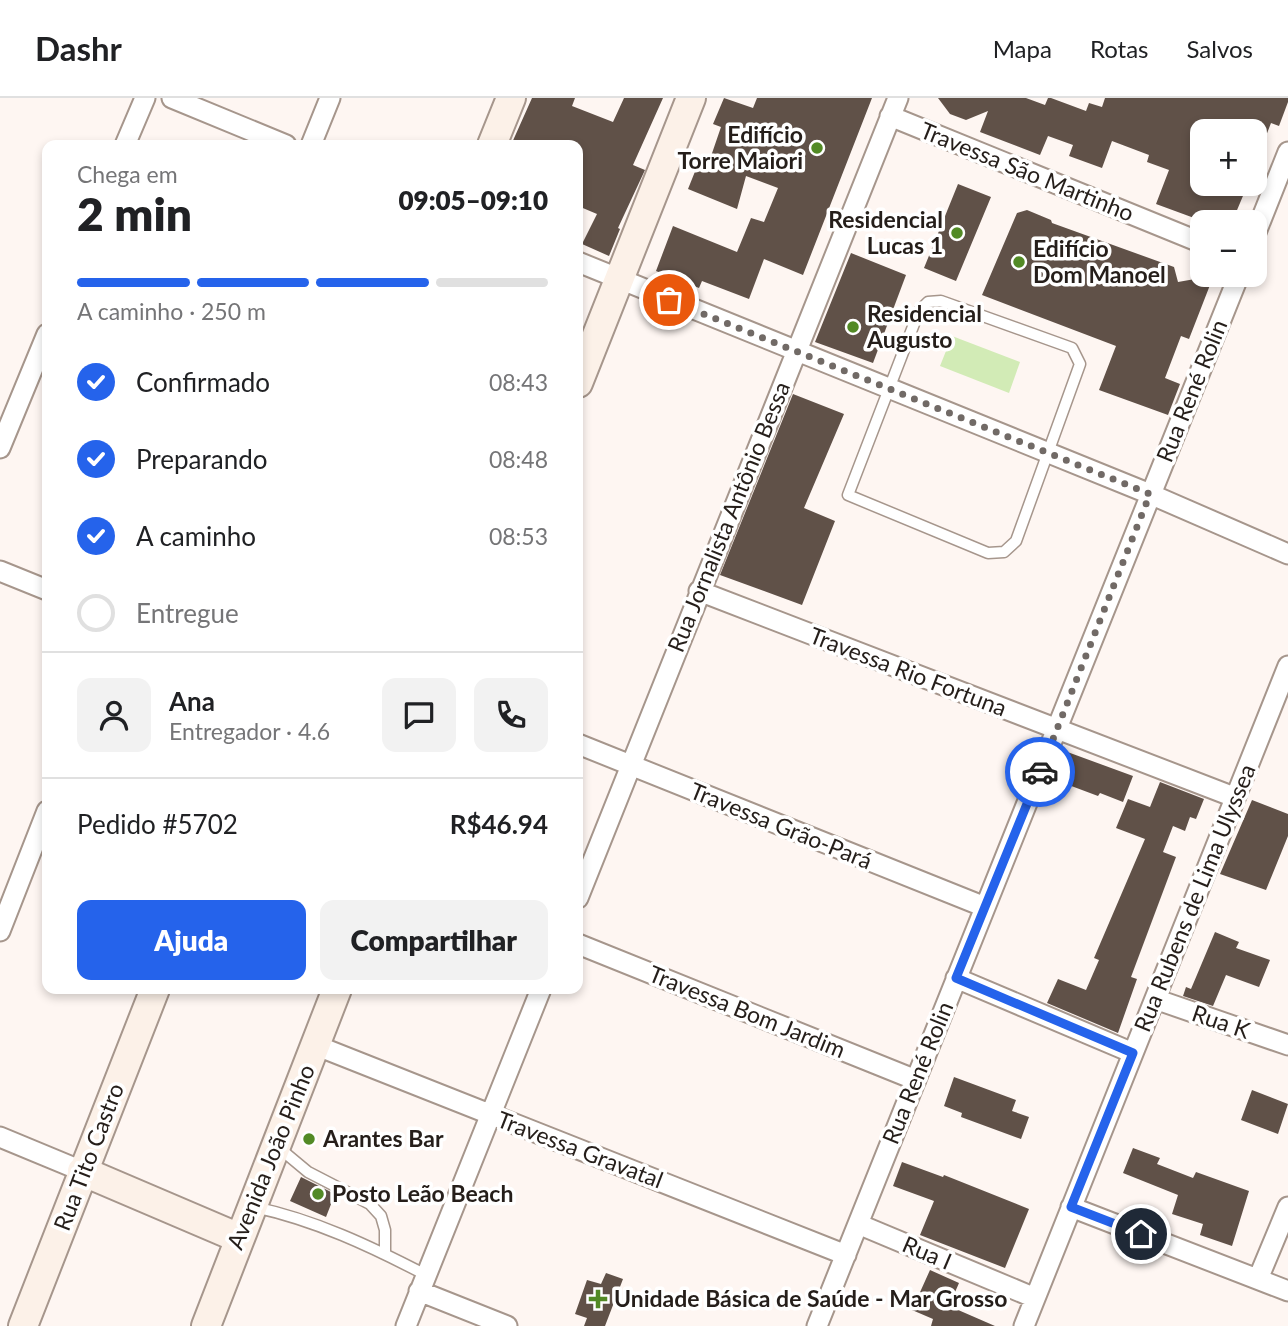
<!DOCTYPE html>
<html lang="pt">
<meta charset="utf-8">
<style>
body{margin:0;font-family:Lato,sans-serif;background:#f2f2f2;color:#202124;height:100vh;display:flex;flex-direction:column;font-size:26px;white-space:nowrap}
*{box-sizing:border-box;margin:0}
p{font-size:23px;color:#757577}
.icon{flex:none;width:38px;height:38px;fill:none;stroke:currentColor;stroke-width:2;stroke-linecap:round;stroke-linejoin:round}
.map{position:relative;flex:1;overflow:hidden}
.panel{position:absolute;left:42px;top:42px;width:541px;height:854px;display:flex;flex-direction:column;background:#fff;border-radius:14px;box-shadow:0 4px 10px #0003}
.panel>*{flex:none}
.controls{position:absolute;left:1190px;top:21px;display:grid;gap:14px}
.controls a{display:grid;place-items:center;width:77px;height:77px;border-radius:14px;background:#fff;box-shadow:0 4px 10px #0003;font-size:35px}
.pin{position:absolute;display:grid;place-items:center;width:60px;height:60px;color:#fff;margin:-30px;border:4px solid #fff;border-radius:50%;box-shadow:0 2px 7px #0007}
.courier{position:absolute;display:grid;place-items:center;width:70px;height:70px;margin:-35px;border:5px solid #2563eb;border-radius:50%;background:#fff;color:#222;box-shadow:0 2px 9px #0007}
.head em{font-style:normal;font-weight:800}
.head div{display:flex;flex-direction:column-reverse}
.head{display:flex;align-items:center;justify-content:space-between;height:119px;padding:0 35px}
h1{font-size:46px;font-weight:800;line-height:52px}
.bar{display:grid;grid-template-columns:repeat(4,1fr);gap:10px 7px;align-content:center;height:84px;padding:0 35px}
.bar i{height:9px;border-radius:5px;background:#e0e0e0}
.bar .selected{background:#2563eb}
.bar p{grid-column:span 4}
.line{display:flex;align-items:center;gap:18px;padding:0 35px;border-top:2px solid #e0e0e0}
.line div{flex:1}
.round{display:grid;place-items:center;flex:none;width:74px;height:74px;border-radius:14px;background:#f2f2f2}
ol{padding:0 35px;list-style:none}
li{display:flex;align-items:center;gap:21px;height:77px}
li p{margin-inline-start:auto}
li .icon{padding:7px;border-radius:50%;background:#2563eb;color:#fff;stroke-width:4}
li:last-child{color:#757577}
li i{width:38px;height:38px;border:4px solid #e0e0e0;border-radius:50%}
.button{display:flex;gap:14px;margin-top:auto;padding:14px 35px}
.button a{flex:1;height:80px;border-radius:14px;background:#2563eb;color:#fff;font-size:28px;font-weight:800;line-height:80px;text-align:center}
.button a+a{background:#f2f2f2;color:#202124}
header{display:flex;align-items:center;gap:42px;box-sizing:border-box;height:98px;padding:0 35px;background:#fff;border-bottom:2px solid #e0e0e0}
header strong{font-size:33px}
nav{display:flex;gap:38px;margin-inline-start:auto;font-size:24px}
.map>svg:first-child{display:block}
.green{fill:#d2ebb6}
.building{fill:#605148}
.lines{fill:none;stroke-linecap:round;stroke-linejoin:round}
.lane-casing{stroke:#a6968c;stroke-width:13}
.street-casing{stroke:#a6968c;stroke-width:23}
.secondary-casing{stroke:#a6968c;stroke-width:32}
.lane{stroke:#fff;stroke-width:10}
.street{stroke:#fff;stroke-width:19}
.secondary{stroke:#fcf1e8;stroke-width:28}
.done{stroke:#716a66;stroke-width:7;stroke-dasharray:0 12.6}
.route{stroke:#2563eb;stroke-width:9}
.poi-dot{fill:#528a25;stroke:#fff;stroke-width:2.5}
.labels{text-anchor:middle;stroke-width:7;stroke-linejoin:round;paint-order:stroke}
.poi-label{font-size:23px;font-weight:bold;fill:#251e1a;stroke:#fff;text-anchor:start}
.street-label{font-size:23px;fill:#251e1a;stroke:#fff}
</style>
<header>
<strong>Dashr</strong>
<nav><a>Mapa</a><a>Rotas</a><a>Salvos</a></nav>
</header>
<div class="map">
<svg width="1288" height="1228" viewBox="0 0 1288 1228">
<rect width="100%" height="100%" fill="#fef6f2"/>
<path class="green" d="M952 238 1020 264 1009 295 940 268Z"/>
<path class="building" d="M532 0H575L572 8 613 24 624 0H663L633 67 645 72 618 130 620 131 609 158 582 146 597 116 578 108V47H511Z
M724 0 753 10 757 0H872L803 177 764 161 749 201 702 183 699 190 656 173 673 128 737 154 751 120 764 124 778 90 746 78 737 111 688 91 700 61 709 64 721 29 713 26Z
M938 0H1026L1045 7 1048 0H1051L1086 13 1089 5 1102 9 1105 0H1288V4L1279 28 1271 25 1256 64 1255 33H1202V86H1248L1232 124 1220 120 1218 124H1205L1156 106 1169 72 1147 64 1149 57 1112 43 1102 70 1069 58 1073 47 1048 38 1040 57 980 34 988 13 966 22 950 16Z
M958 86 991 99 956 183 924 170Z
M1027 112 1051 122 1052 125 1174 169 1178 184 1195 181 1210 187 1189 241 1181 238 1165 280 1180 286 1168 317 1099 292 1116 248 982 197 1017 115Z
M851 155 906 177 873 265 815 244Z
M793 296 844 316 804 410 835 423 802 507 720 477Z
M1062 652 1133 678 1123 704 1100 695 1098 698 1050 680Z
M1160 684 1204 701 1196 721 1190 719 1185 733 1173 728 1163 754 1176 759 1131 879 1137 881 1118 935 1047 905 1058 881 1086 892 1099 862 1094 860 1145 741 1116 730 1128 701 1150 709Z
M1252 702 1288 716V738L1266 792 1220 776Z
M1215 834 1239 844 1236 850 1270 862 1259 889 1226 877 1213 908 1183 898 1186 889 1191 891Z
M954 979 1016 1002 1012 1013 1029 1019 1021 1041 961 1019 962 1015 944 1008Z
M1252 992 1288 1006 1278 1036 1241 1022Z
M1133 1050 1160 1060 1157 1066 1193 1080 1196 1074 1249 1093 1232 1148 1200 1137 1203 1126 1172 1116 1178 1097 1123 1075Z
M902 1064 943 1079 944 1077 1029 1111 1005 1170 920 1137 934 1103 893 1088Z
M301 1079 335 1096 326 1119 290 1103Z
M930 1172 959 1185 949 1208 995 1228H931L933 1221 912 1212Z
M606 1175 623 1181 605 1228H584L587 1220 575 1216 587 1182 601 1186Z"/>
<g class="lines">
<defs>
<path id="lane" d="M941 203 1072 250 1080 266 1016 443 1004 454 988 455 848 397 919 213 928 204Z
M278 1049 308 1074 370 1106 381 1118 385 1132V1156
M254 1109C315 1122 370 1148 426 1177"/>
<path id="street" d="M172 0 286 47
M890 18 1202 145
M125 47 145 0
M311 47 330 0
M1255 137 1288 54
M578 164 1150 396 1288 456
M0 350 47 236
M0 473 47 492
M699 493 1234 699
M578 646 985 809
M578 800 898 0
M0 833 47 713
M578 846 916 982
M956 880 1133 955
M1155 901 1288 947
M315 947 846 1157
M0 1039 82 1073
M1071 1109 1288 1193
M858 1126 1035 1200
M1258 1181 1288 1109
M419 1193 507 1228
M406 1228 541 891
M817 1228 1239 177
M1024 1228 1288 568"/>
<path id="secondary" d="M492 47 511 0
M578 285 691 0
M82 1073 239 1140
M23 1228 155 891
M206 1228 337 891"/>
</defs>
<use href="#lane" class="lane-casing"/>
<use href="#street" class="street-casing"/>
<use href="#secondary" class="secondary-casing"/>
<use href="#lane" class="lane"/>
<use href="#street" class="street"/>
<use href="#secondary" class="secondary"/>
</g>
<g class="lines">
<path class="done" d="M669 202 1150 396 1040 674"/>
<path class="route" d="M1040 674 956 880 1133 955 1071 1109 1141 1136"/>
</g>
<g class="poi-dot">
<circle cx="817" cy="50" r="7"/>
<circle cx="957" cy="135" r="7"/>
<circle cx="1019" cy="164" r="7"/>
<circle cx="853" cy="229" r="7"/>
<circle cx="309" cy="1041" r="7"/>
<circle cx="318" cy="1096" r="7"/>
<path d="M594.5 1190.5h7v7h7v7h-7v7h-7v-7h-7v-7h7z"/>
</g>
<g class="labels">
<g class="poi-label">
<text x="803" y="45" text-anchor="end">Edifício<tspan x="803" dy="26">Torre Maiori</tspan></text>
<text x="943" y="130" text-anchor="end">Residencial<tspan x="943" dy="26">Lucas 1</tspan></text>
<text x="1033" y="159">Edifício<tspan x="1033" dy="26">Dom Manoel</tspan></text>
<text x="867" y="224">Residencial<tspan x="867" dy="26">Augusto</tspan></text>
<text x="323" y="1049">Arantes Bar</text>
<text x="332" y="1104">Posto Leão Beach</text>
<text x="614" y="1209">Unidade Básica de Saúde - Mar Grosso</text>
</g>
<g class="street-label">
<text transform="translate(1027 74) rotate(22)" y="8">Travessa São Martinho</text>
<text transform="translate(1192 293) rotate(-68)" y="8">Rua René Rolin</text>
<text transform="translate(729 419) rotate(-68)" y="8">Rua Jornalista Antônio Bessa</text>
<text transform="translate(908 574) rotate(21)" y="8">Travessa Rio Fortuna</text>
<text transform="translate(781 728) rotate(22)" y="8">Travessa Grão-Pará</text>
<text transform="translate(1195 800) rotate(-68)" y="8">Rua Rubens de Lima Ulyssea</text>
<text transform="translate(747 914) rotate(22)" y="8">Travessa Bom Jardim</text>
<text transform="translate(1221 924) rotate(19)" y="8">Rua K</text>
<text transform="translate(918 975) rotate(-68)" y="8">Rua René Rolin</text>
<text transform="translate(580 1052) rotate(21)" y="8">Travessa Gravatal</text>
<text transform="translate(89 1059) rotate(-69)" y="8">Rua Tito Castro</text>
<text transform="translate(271 1059) rotate(-68)" y="8">Avenida João Pinho</text>
<text transform="translate(927 1155) rotate(23)" y="8">Rua I</text>
</g>
</g>
</svg>
<div class="controls">
<a>+</a>
<a>−</a>
</div>
<div class="pin" style="left:669px;top:202px;background:#ea580c"><svg class="icon" aria-label="bag" viewBox="0 0 24 24"><path d="M5 8h14l-1 12H6zM9 8a3 3 0 0 1 6 0"/></svg></div>
<div class="pin" style="left:1141px;top:1136px;background:#1f2937"><svg class="icon" aria-label="home" viewBox="0 0 24 24"><path d="M3 11l9-7 9 7M6 9v11h12V9"/></svg></div>
<div class="courier" style="left:1040px;top:674px"><svg class="icon" aria-label="car" viewBox="0 0 24 24"><path d="M5 17H2v-5l4-1 3-4h7l3 4 3 1v5h-3M9 17h6M6 11h13"/><circle cx="7" cy="17" r="2"/><circle cx="17" cy="17" r="2"/></svg></div>
<section class="panel">
<div class="head"><div><h1>2 min</h1><p>Chega em</p></div><em>09:05–09:10</em></div>
<div class="bar"><i class="selected"></i><i class="selected"></i><i class="selected"></i><i></i><p>A caminho · 250 m</p></div>
<ol>
<li><svg class="icon" aria-label="check" viewBox="0 0 24 24"><path d="M5 12l5 5 9-10"/></svg>Confirmado<p>08:43</p></li>
<li><svg class="icon" aria-label="check" viewBox="0 0 24 24"><path d="M5 12l5 5 9-10"/></svg>Preparando<p>08:48</p></li>
<li><svg class="icon" aria-label="check" viewBox="0 0 24 24"><path d="M5 12l5 5 9-10"/></svg>A caminho<p>08:53</p></li>
<li><i></i>Entregue</li>
</ol>
<div class="line" style="height:126px"><a class="round"><svg class="icon" aria-label="person" viewBox="0 0 24 24"><circle cx="12" cy="8" r="4"/><path d="M4 21q1-7 8-7t8 7"/></svg></a><div><b>Ana</b><p>Entregador · 4.6</p></div><a class="round"><svg class="icon" aria-label="chat" viewBox="0 0 24 24"><path d="M4 5h16v11H9l-5 4z"/></svg></a><a class="round"><svg class="icon" aria-label="phone" viewBox="0 0 24 24"><path d="M5 4h4l2 5-3 2q2 4 5 5l2-3 5 2v4C11 20 4 13 5 4z"/></svg></a></div>
<div class="line" style="height:91px"><div>Pedido #5702</div><b>R$46.94</b></div>
<div class="button"><a>Ajuda</a><a>Compartilhar</a></div>
</section>
</div>
